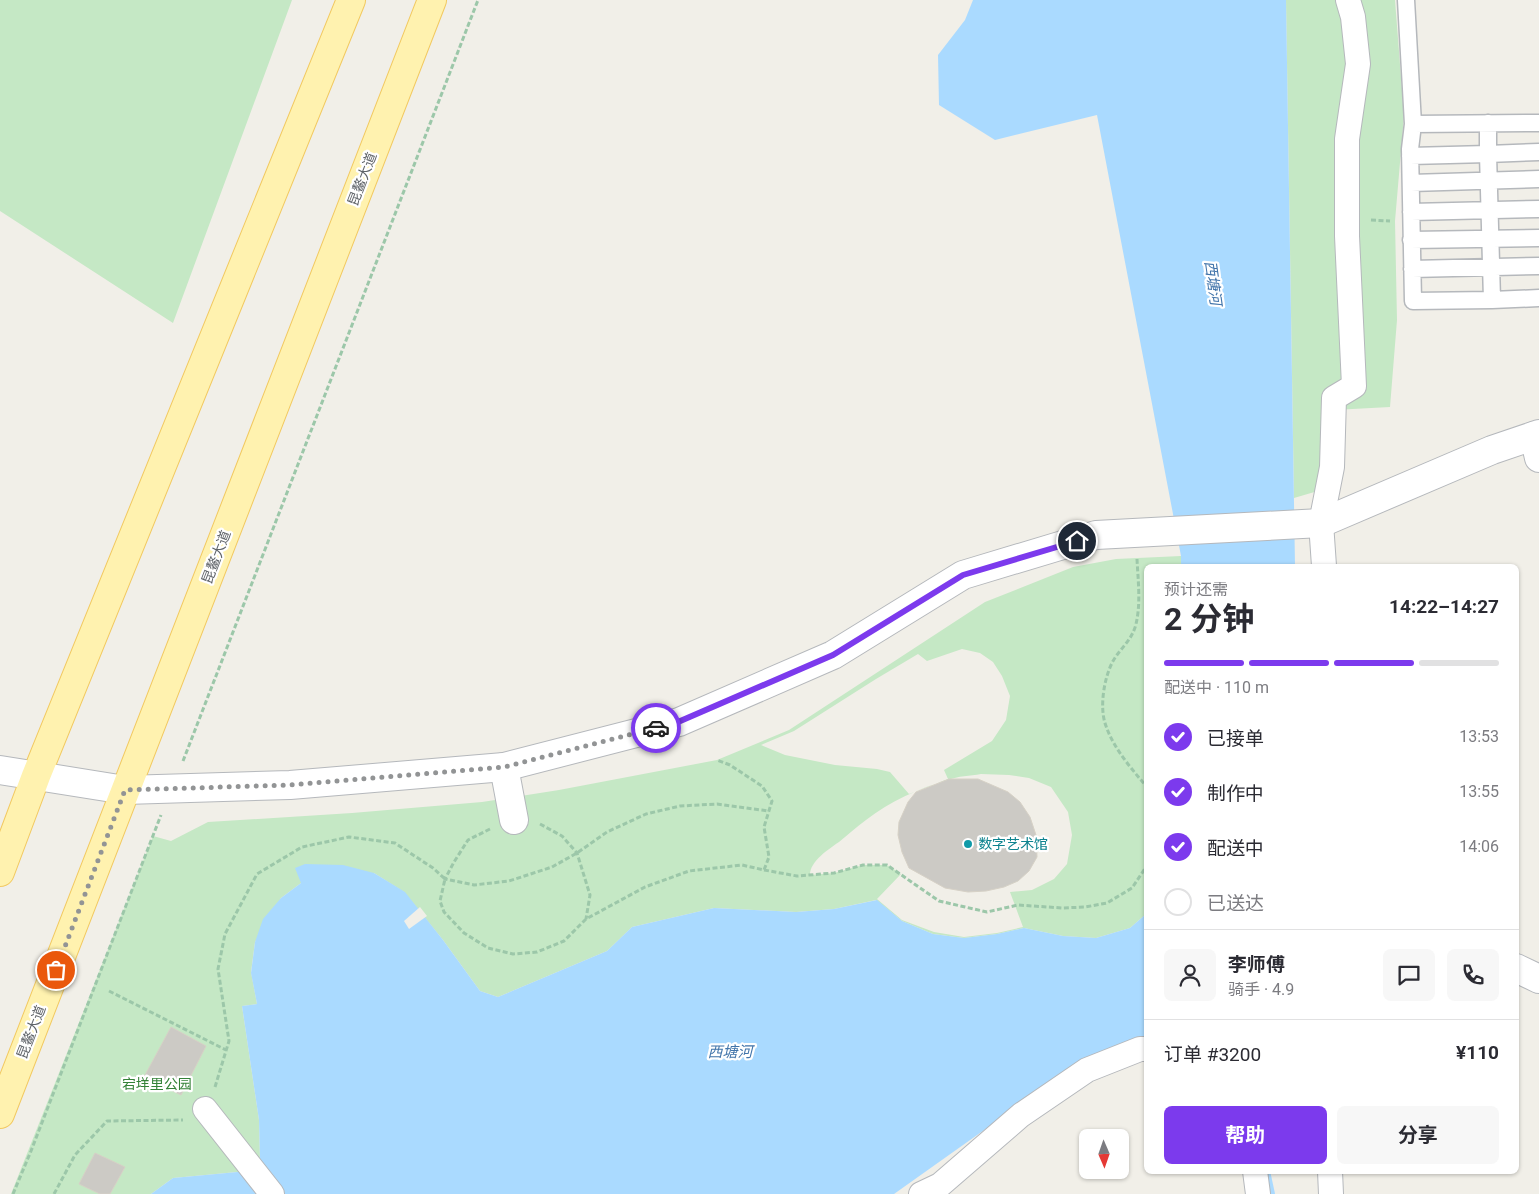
<!DOCTYPE html>
<html lang="zh">
<meta charset="utf-8">
<style>
body{margin:0;font-family:Roboto,"Noto Sans SC",sans-serif;background:#f7f7f7;color:#2b2b33;height:100vh;display:flex;flex-direction:column;font-size:19px;white-space:nowrap}
*{box-sizing:border-box;margin:0}
p{font-size:16px;color:#7c7c81}
.icon{flex:none;width:28px;height:28px;fill:none;stroke:currentColor;stroke-width:2;stroke-linecap:round;stroke-linejoin:round}
.map{position:relative;flex:1;overflow:hidden}
.panel{position:absolute;left:1144px;top:564px;width:375px;height:610px;display:flex;flex-direction:column;background:#fff;border-radius:8px;box-shadow:0 1px 4px #0004}
.panel>*{flex:none}
.needle{width:32px;rotate:178deg}
.controls{position:absolute;left:1079px;top:1129px;display:grid;gap:10px}
.controls a{display:grid;place-items:center;width:50px;height:50px;border-radius:8px;background:#fff;box-shadow:0 1px 4px #0004;font-size:25px}
.pin{position:absolute;display:grid;place-items:center;width:42px;height:42px;color:#fff;margin:-21px;border:2px solid #fff;border-radius:50%;box-shadow:0 1px 5px #0007}
.courier{position:absolute;display:grid;place-items:center;width:50px;height:50px;margin:-25px;border:4px solid #7c3aed;border-radius:50%;background:#fff;color:#222;box-shadow:0 1px 6px #0007}
.headline em{font-style:normal;font-weight:700}
.headline div{display:flex;flex-direction:column-reverse}
.headline{display:flex;align-items:center;justify-content:space-between;height:85px;padding:0 20px}
h1{font-size:32px;font-weight:700;line-height:38px}
.bar{display:grid;grid-template-columns:repeat(4,1fr);gap:8px 5px;align-content:center;height:60px;padding:0 20px}
.bar i{height:6px;border-radius:4px;background:#e1e1e2}
.bar .selected{background:#7c3aed}
.bar p{grid-column:span 4}
.line{display:flex;align-items:center;gap:12px;padding:0 20px;border-top:1px solid #e1e1e2}
.line div{flex:1}
.round{display:grid;place-items:center;flex:none;width:52px;height:52px;border-radius:8px;background:#f7f7f7}
ol{padding:0 20px;list-style:none}
li{display:flex;align-items:center;gap:15px;height:55px}
li p{margin-inline-start:auto}
li .icon{padding:5px;border-radius:50%;background:#7c3aed;color:#fff;stroke-width:4}
li:last-child{color:#7c7c81}
li i{width:28px;height:28px;border:2px solid #e1e1e2;border-radius:50%}
.button{display:flex;gap:10px;margin-top:auto;padding:10px 20px}
.button a{flex:1;height:58px;border-radius:8px;background:#7c3aed;color:#fff;font-size:20px;font-weight:700;line-height:58px;text-align:center}
.button a+a{background:#f7f7f7;color:#2b2b33}
.map>svg:first-child{display:block}
.green{fill:#c5e8c5;fill-rule:evenodd}
.water{fill:#aadaff}
.pier{fill:#f1efe8}
.lines{fill:none;stroke-linecap:round;stroke-linejoin:round}
.stream{stroke:#aadaff;stroke-width:8}
.building{fill:#cccac5;stroke:#d6d1c6}
.service-casing{stroke:#b5b8bc;stroke-width:19}
.pedestrian-casing{stroke:#b5b8bc;stroke-width:26}
.minor-casing{stroke:#b5b8bc;stroke-width:30}
.tertiary-casing{stroke:#b5b8bc;stroke-width:30}
.primary-casing{stroke:#f2c960;stroke-width:30}
.path{stroke:#9cc7a9;stroke-width:3;stroke-dasharray:5 2.5;stroke-linecap:butt}
.service{stroke:#fff;stroke-width:16}
.pedestrian{stroke:#fff;stroke-width:24}
.minor{stroke:#fff;stroke-width:28}
.tertiary{stroke:#fff;stroke-width:28}
.primary{stroke:#fff2af;stroke-width:28}
.done{stroke:#929495;stroke-width:5;stroke-dasharray:0 9}
.route{stroke:#7c3aed;stroke-width:6}
.culture-dot{fill:#0f9aa8;stroke:#fff;stroke-width:2}
.labels{text-anchor:middle;stroke-width:4.5;stroke-linejoin:round;paint-order:stroke}
.street-label{font-size:14px;fill:#5f6368;stroke:#fff}
.culture-label{font-size:14px;fill:#0d838f;stroke:#fff;text-anchor:start}
.park-label{font-size:14px;fill:#348238;stroke:#fff}
.water-label{font-size:15px;font-style:italic;fill:#4174aa;stroke:#fff}
</style>
<div class="map">
<svg width="1539" height="1194" viewBox="0 0 1539 1194">
<rect width="100%" height="100%" fill="#f1efe8"/>
<path class="green" d="M0 0H292L173 323 0 211Z
M1286 0H1395L1404 116 1395 221 1397 320 1390 407 1334 410 1328 488 1294 498Z
M1181 556V566H1146V914L1130 928 1096 938 1063 936 1024 928 997 934 964 938 933 934 902 921 876 900 834 909 796 912 714 908 632 927 607 951 498 997 480 991 443 940 404 892 374 873 301 883 281 898 255 942 251 972 257 1004 242 1006 259 1120 260 1159 248 1171 173 1178 151 1194H11L153 836 171 841 208 822 352 813 482 802 559 790 717 760 789 730 985 602 1073 567 1116 559ZM962 649 980 653 993 662 1002 676 1010 696 1006 720 992 741 944 770 948 779 909 794 890 772 877 769 835 765 785 755 761 745 794 731 876 679 918 654 927 661ZM981 774 1009 775 1029 778 1051 787 1068 812 1072 835 1067 864 1054 879 1032 890 1010 892 1023 927 997 933 964 937 934 932 902 920 877 899 901 874 887 865H863L834 873 810 875C810 861 829 849 839 842 848 835 856 827 866 820 889 802 919 788 948 780 958 776 970 776 981 774Z"/>
<path class="water" d="M973 0H1286L1295 566H1181V556L1097 115 995 140 939 105 938 55 965 20Z
M305 864 343 865 374 873 405 892 443 940 480 991 498 997 607 951 632 927 714 908 796 912 834 909 877 900 902 921 933 934 964 938 997 934 1024 928 1063 936 1096 938 1130 928 1146 914V1045L1046 1086 894 1194H151L173 1178 248 1171 260 1159 259 1120 242 1006 257 1004 251 973 255 942 263 919 281 898 301 883 295 868Z"/>
<path class="pier" d="M420 907 427 916 409 929 404 921Z"/>
<g class="lines">
<path class="stream" d="M1266 1171 1271 1194"/>
</g>
<path class="building" d="M949 779H978L1008 792 1020 802 1030 817 1036 835 1037 857 1029 871 1018 881 1004 887 986 891 968 892 945 888 909 868 902 852 898 835 899 822 908 802 916 792Z
M171 1027 206 1046 181 1095 144 1077Z
M95 1153 125 1167 110 1194H100L79 1184Z"/>
<g class="lines">
<defs>
<path id="service" d="M1406 0 1413 124
M1539 152 1488 154 1492 300 1539 298
M1410 156 1488 154V123
M1411 183 1539 179
M1411 212 1539 209
M1411 240 1539 238
M1412 269 1539 266
M1492 300 1413 301 1410 149 1413 124 1539 123"/>
<path id="pedestrian" d="M1324 566 1321 523 1332 467 1334 398 1354 386 1347 236V139L1358 64 1353 17 1348 0
M205 1109 272 1194
M1255 1171 1258 1194
M1330 1171 1331 1194
M921 1194 940 1185 1021 1115 1087 1070 1140 1049H1146"/>
<path id="minor" d="M1534 436 1539 458
M504 767 514 820
M1516 968 1539 979"/>
<path id="tertiary" d="M0 770 125 790 290 785 504 767 679 722 833 655 963 575 1096 535 1321 523 1492 450 1539 434"/>
<path id="primary" d="M0 872 36 776 351 0
M0 1114 432 0"/>
</defs>
<use href="#service" class="service-casing"/>
<use href="#pedestrian" class="pedestrian-casing"/>
<use href="#minor" class="minor-casing"/>
<use href="#tertiary" class="tertiary-casing"/>
<use href="#primary" class="primary-casing"/>
<path class="path" d="M1371 220 1390 221
M1137 559C1138 580 1141 603 1136 624 1132 641 1119 649 1112 663 1104 679 1099 708 1106 726 1114 749 1131 768 1146 786
M183 761 478 0
M540 824 562 836 577 853 590 895 586 919
M490 829 468 840 454 862 445 879 474 885 509 881 552 867 577 853 607 832 646 814 680 806 717 804 769 811
M764 870 797 876 834 873 863 865H887L939 901 987 912 1018 905 1063 908 1085 907 1107 903 1132 888 1146 867
M109 991 226 1050
M215 1087 229 1041 218 969 225 934 257 874 302 847 349 837 395 843 433 868 445 879 440 901 444 912 464 933 488 948 513 954 537 952 564 941 586 919 645 887 689 871 742 865 764 870 769 857 764 827 772 801 762 786 730 765 717 760
M13 1194 31 1151 161 815
M54 1194 75 1155 107 1121 183 1120"/>
<use href="#service" class="service"/>
<use href="#pedestrian" class="pedestrian"/>
<use href="#minor" class="minor"/>
<use href="#tertiary" class="tertiary"/>
<use href="#primary" class="primary"/>
</g>
<g class="lines">
<path class="done" d="M56 970 125 790 290 785 504 767 656 728"/>
<path class="route" d="M656 728 678 722 833 655 963 575 1077 541"/>
</g>
<circle class="culture-dot" cx="968" cy="844" r="5"/>
<g class="labels">
<g class="street-label">
<text transform="translate(362 179) rotate(-69)" y="5">昆鳌大道</text>
<text transform="translate(216 557) rotate(-69)" y="5">昆鳌大道</text>
<text transform="translate(31 1032) rotate(-69)" y="5">昆鳌大道</text>
</g>
<g class="culture-label">
<text x="978" y="849">数字艺术馆</text>
</g>
<g class="park-label">
<text x="157" y="1089">宕垟里公园</text>
</g>
<g class="water-label">
<text transform="translate(1213 283) rotate(82)" y="5">西塘河</text>
<text x="730" y="1057">西塘河</text>
</g>
</g>
</svg>
<div class="controls">
<a><svg class="needle" viewBox="-14 -14 28 28"><path d="M0-13l5 13h-10z" fill="#e53935"/><path d="M0 13l5-13h-10z" fill="#7c7c81"/></svg></a>
</div>
<div class="pin" style="left:56px;top:970px;background:#ea580c"><svg class="icon" aria-label="bag" viewBox="0 0 24 24"><path d="M5 8h14l-1 12H6zM9 8a3 3 0 0 1 6 0"/></svg></div>
<div class="pin" style="left:1077px;top:541px;background:#1f2937"><svg class="icon" aria-label="home" viewBox="0 0 24 24"><path d="M3 11l9-7 9 7M6 9v11h12V9"/></svg></div>
<div class="courier" style="left:656px;top:728px"><svg class="icon" aria-label="car" viewBox="0 0 24 24"><path d="M5 17H2v-5l4-1 3-4h7l3 4 3 1v5h-3M9 17h6M6 11h13"/><circle cx="7" cy="17" r="2"/><circle cx="17" cy="17" r="2"/></svg></div>
<section class="panel">
<div class="headline"><div><h1>2 分钟</h1><p>预计还需</p></div><em>14:22–14:27</em></div>
<div class="bar"><i class="selected"></i><i class="selected"></i><i class="selected"></i><i></i><p>配送中 · 110 m</p></div>
<ol>
<li><svg class="icon" aria-label="check" viewBox="0 0 24 24"><path d="M5 12l5 5 9-10"/></svg>已接单<p>13:53</p></li>
<li><svg class="icon" aria-label="check" viewBox="0 0 24 24"><path d="M5 12l5 5 9-10"/></svg>制作中<p>13:55</p></li>
<li><svg class="icon" aria-label="check" viewBox="0 0 24 24"><path d="M5 12l5 5 9-10"/></svg>配送中<p>14:06</p></li>
<li><i></i>已送达</li>
</ol>
<div class="line" style="height:90px"><a class="round"><svg class="icon" aria-label="person" viewBox="0 0 24 24"><circle cx="12" cy="8" r="4"/><path d="M4 21q1-7 8-7t8 7"/></svg></a><div><b>李师傅</b><p>骑手 · 4.9</p></div><a class="round"><svg class="icon" aria-label="chat" viewBox="0 0 24 24"><path d="M4 5h16v11H9l-5 4z"/></svg></a><a class="round"><svg class="icon" aria-label="phone" viewBox="0 0 24 24"><path d="M5 4h4l2 5-3 2q2 4 5 5l2-3 5 2v4C11 20 4 13 5 4z"/></svg></a></div>
<div class="line" style="height:65px"><div>订单 #3200</div><b>¥110</b></div>
<div class="button"><a>帮助</a><a>分享</a></div>
</section>
</div>
